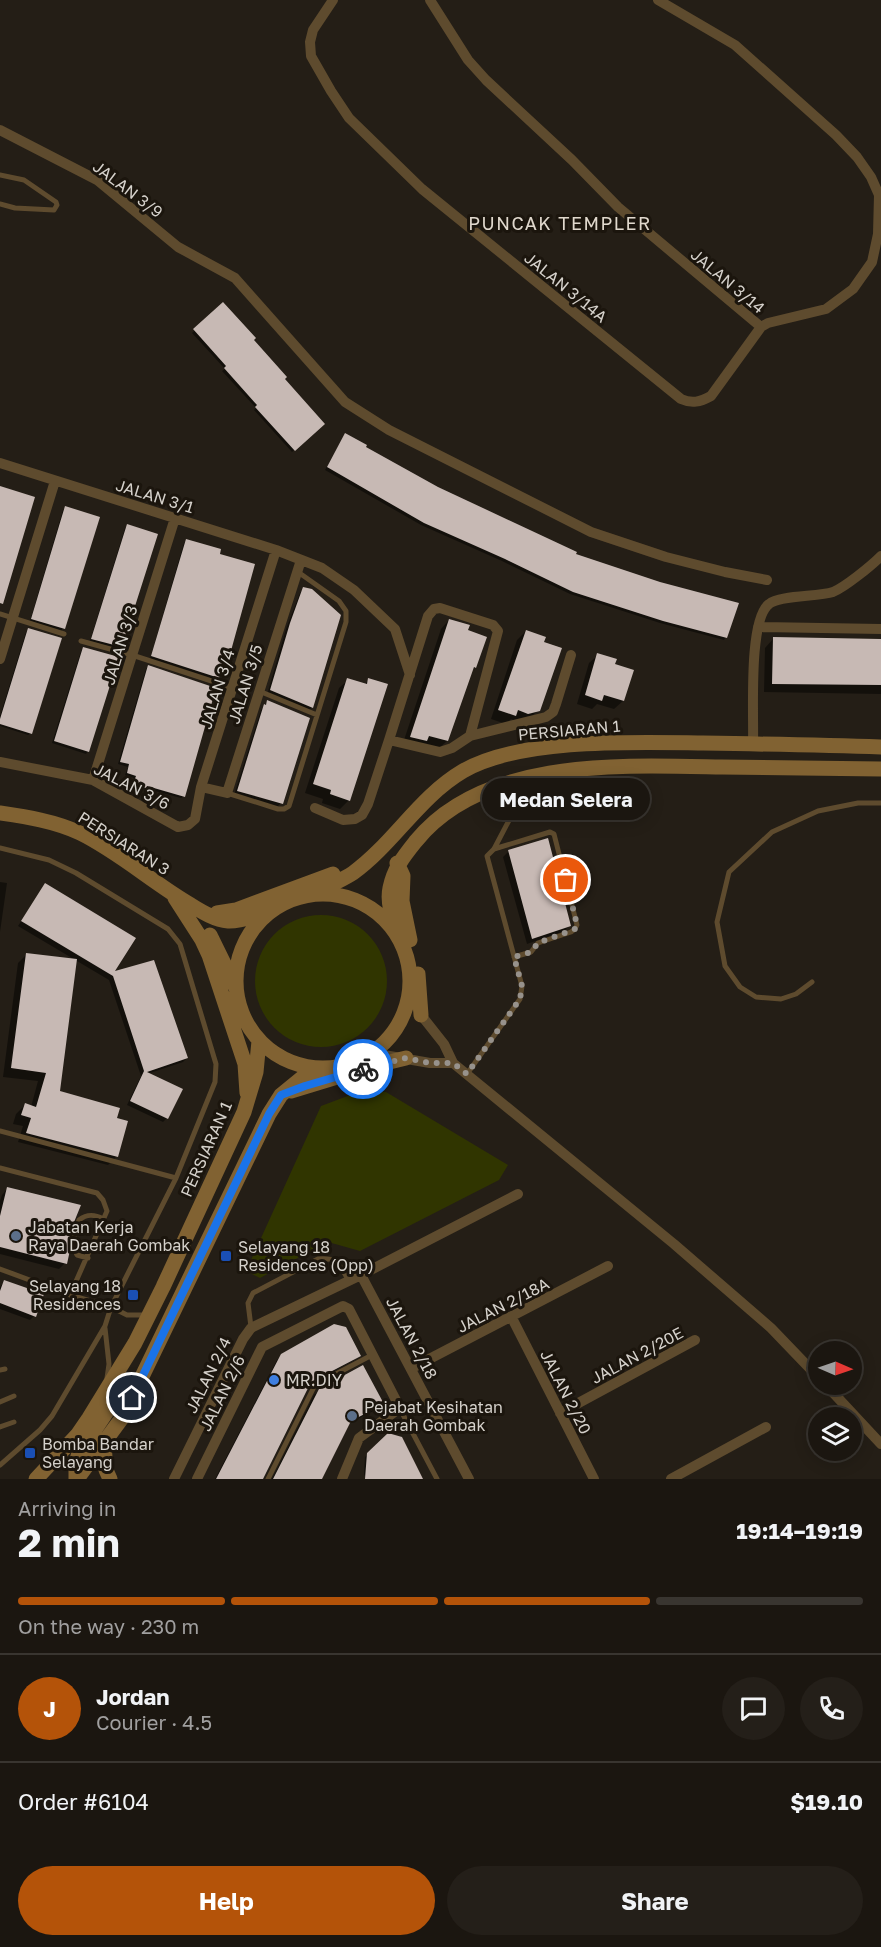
<!DOCTYPE html>
<meta charset="utf-8">
<style>
body{margin:0;font-family:"Golos Text",sans-serif;background:#241f19;color:#f1f3f6;height:100vh;display:flex;flex-direction:column;font-size:22px;white-space:nowrap}
*{box-sizing:border-box;margin:0}
p{font-size:20px;color:#a09f9f}
.icon{flex:none;width:33px;height:33px;fill:none;stroke:currentColor;stroke-width:2;stroke-linecap:round;stroke-linejoin:round}
.map{position:relative;height:1479px;overflow:hidden}
.side{display:flex;flex-direction:column;background:#1b1610;flex:1}
.side>*{flex:none}
.needle{width:39px;rotate:92deg}
.fabs{position:absolute;left:808px;top:1341px;display:grid;gap:12px}
.fabs a{display:grid;place-items:center;width:54px;height:54px;border-radius:50%;background:#1b1610;box-shadow:0 3px 15px #0003,0 0 0 2px #393530;font-size:30px}
.pin{position:absolute;display:grid;place-items:center;width:51px;height:51px;color:#fff;margin:-26px;border:3px solid #fff;border-radius:50%;box-shadow:0 2px 6px #0007}
.courier{position:absolute;display:grid;place-items:center;width:60px;height:60px;margin:-30px;border:4px solid #1a73e8;border-radius:50%;background:#fff;color:#222;box-shadow:0 2px 8px #0007}
.bubble{position:absolute;height:42px;border-radius:21px;background:#1b1610;box-shadow:0 3px 15px #0003,0 0 0 2px #393530;font-size:20px;font-weight:700;line-height:42px;text-align:center}
.headline em{font-style:normal;font-weight:700}
.headline div{display:flex;flex-direction:column-reverse}
.headline{display:flex;align-items:center;justify-content:space-between;height:102px;padding:0 18px}
h1{font-size:39px;font-weight:700;line-height:45px}
.bar{display:grid;grid-template-columns:repeat(4,1fr);gap:9px 6px;align-content:center;height:72px;padding:0 18px}
.bar i{height:8px;border-radius:4px;background:#393530}
.bar .on{background:#b45309}
.bar p{grid-column:span 4}
.line{display:flex;align-items:center;gap:15px;padding:0 18px;border-top:2px solid #393530}
.line div{flex:1}
.round{display:grid;place-items:center;flex:none;width:63px;height:63px;border-radius:32px;background:#241f19}
.button{display:flex;gap:12px;margin-top:auto;padding:12px 18px}
.button a{flex:1;height:69px;border-radius:36px;background:#b45309;color:#fff;font-size:24px;font-weight:700;line-height:69px;text-align:center}
.button a+a{background:#241f19;color:#f1f3f6}
.map>svg:first-child{display:block}
.green{fill:#303500}
.shadow{fill:#0007}
.building{fill:#c7b9b4}
.lines{fill:none;stroke-linecap:round;stroke-linejoin:round}
.lane{stroke:#5e4b2e;stroke-width:5}
.street{stroke:#5e4b2e;stroke-width:10}
.secondary{stroke:#816232;stroke-width:15}
.done{stroke:#97928c;stroke-width:6;stroke-dasharray:0 10.8}
.route{stroke:#1a73e8;stroke-width:8}
.service-dot{fill:#5c6f8a;stroke:#1b150d;stroke-width:2}
.transit-dot{fill:#1a4fb4;stroke:#1b150d;stroke-width:2}
.shop-dot{fill:#3f7fe0;stroke:#1b150d;stroke-width:2}
.labels{text-anchor:middle;stroke-width:6;stroke-linejoin:round;paint-order:stroke}
.street-label{font-size:16px;fill:#d5d1cb;stroke:#1b150d}
.poi-label{font-size:16px;fill:#d5d1cb;stroke:#1b150d;text-anchor:start}
.neighbourhood-label{font-size:18px;letter-spacing:1.5px;fill:#e0d8cd;stroke:#1b150d}
</style>
<div class="map">
<svg width="881" height="1479" viewBox="0 0 881 1479">
<rect width="100%" height="100%" fill="#241e16"/>
<path class="green" d="M255 981a66 66 0 1 1 132 0a66 66 0 1 1-132 0Z
M361 1091 386 1092 508 1165 499 1180 360 1251 328 1242 260 1278 246 1271 321 1106Z"/>
<path class="shadow" d="M223 304 283 379 323 423 292 452 254 410 256 408 222 371 225 369 192 333Z
M343 438 364 447 438 488 726 637 724 640 660 623 570 594 502 561 421 525 325 470Z
M66 507 63 628 61 631 30 621 63 510Z
M128 526 121 646 118 649 90 641 125 528Z
M187 541 222 675 215 680 150 659 184 543Z
M304 588 312 707 308 712 267 695 286 629 300 593Z
M449 620 466 631 475 667 472 670 447 741 438 749 402 746 441 629Z
M29 630 31 733 28 735 0 726V716L26 632Z
M526 631 543 643 538 710 529 719 518 722 511 719 506 724 491 719 517 640Z
M773 639 881 640V694L764 692 765 648Z
M83 648 88 751 86 754 52 743 81 651Z
M598 655 613 665 623 701 614 709 597 704 592 709 577 704 589 663Z
M148 667 184 796 181 798 144 788 142 789 132 786 134 778 125 775 128 767 118 764 146 669Z
M348 680 364 685 369 680 349 800 340 809 322 803 323 799 305 793 339 688Z
M268 702 281 803 277 807 234 795 261 710Z
M509 851 570 925 564 931 527 944 503 857Z
M0 882 7 883 0 932Z
M45 885 112 974 187 1058 183 1062 147 1074 167 1118 163 1122 127 1105 141 1076 109 980 18 926Z
M27 954 59 1092 116 1119 126 1122 116 1157 108 1165 18 1142 23 1126 13 1124 16 1114 25 1105 31 1107 38 1081 3 1077 18 963Z
M7 1189 69 1232 65 1263 59 1269 0 1254V1201L2 1195Z
M4 1282 34 1316 30 1320 0 1309V1287Z
M282 1355H359L354 1360 308 1385 262 1479H215L277 1360Z
M320 1390 382 1404 377 1409 348 1424 321 1479H272L314 1395Z
M389 1434 422 1479H366L364 1474 365 1457Z"/>
<path class="building" d="M223 302 256 338 254 340 287 377 285 379 325 424 295 451 255 407 257 405 224 368 226 366 193 329Z
M345 433 367 445 366 447 438 487 577 552 576 554 660 582 739 603 727 638 663 621 573 592 505 559 424 523 327 467Z
M0 486 35 497 3 604 0 603Z
M65 506 100 517 65 629 31 619Z
M127 524 158 534 122 647 91 639Z
M186 539 221 549 220 554 255 564 224 676 220 675 219 678 151 656Z
M303 587 312 589 341 615 313 708 270 690 290 623Z
M449 619 470 625 468 630 487 637 476 668 474 667 448 741 429 736 427 741 410 737Z
M28 628 62 638 32 734 0 724V719Z
M526 630 546 637 544 642 562 648 540 711 528 714 518 710 516 716 498 710Z
M773 637 881 639V685L772 684Z
M83 647 119 657 89 752 54 741Z
M597 653 617 659 615 664 634 670 624 701 604 695 602 701 585 695Z
M148 665 216 688 185 797 147 786 146 788 133 784 136 776 127 773 129 764 120 762Z
M347 678 367 684 368 678 388 684 350 801 330 794 331 790 313 784Z
M267 700 310 718 283 804 237 791 264 704 266 705Z
M548 838 571 926 532 939 508 850Z
M45 883 136 938 115 971 154 960 188 1058 147 1072 183 1089 168 1119 130 1101 144 1071 113 976 21 921Z
M26 953 77 959 60 1091 120 1108 117 1118 128 1121 118 1157 26 1133 31 1118 21 1115 25 1103 36 1107 46 1073 11 1068Z
M7 1187 81 1205 70 1232V1250L67 1264 0 1247V1216Z
M4 1280 44 1294 36 1317 0 1303V1291Z
M334 1324 346 1327 361 1356 311 1382 263 1479H216L281 1354Z
M363 1365 384 1404 351 1421 322 1479H273L319 1389Z
M388 1433 402 1437 423 1479H365L367 1453Z"/>
<g class="lines">
<path class="lane" d="M0 175 24 180 56 202 57 205 54 210 15 208 0 204
M0 614 64 634
M81 641 132 655 233 688
M259 691 317 715
M227 793 278 809H284L289 806 346 622V611L339 601 298 572
M0 848 49 860 76 873 168 929 180 944 216 1064 215 1082 176 1178 111 1307 105 1326 52 1416 40 1430 0 1465
M494 849 550 832 554 834 577 925 575 929 571 932 538 943 531 952 514 957
M812 982 796 994 781 999 756 997 740 987 725 966 717 922 729 872 772 832 818 811 858 803H881
M467 1074 520 999 522 986 487 856 494 849 527 786 531 781
M0 1131 176 1178
M0 1168 97 1193 103 1200 107 1211 70 1295
M88 1258 77 1255C71 1243 75 1232 79 1220 87 1214 94 1214 103 1219
M0 1269 70 1295 111 1307 127 1315H146
M251 1327 248 1303 253 1293 318 1259C339 1257 339 1265 349 1281
M105 1328 109 1364 107 1378
M0 1370 5 1369
M0 1402 14 1396
M400 1409 437 1479
M0 1427 14 1422
M268 1479 315 1385 372 1355"/>
<path class="street" d="M333 0 313 30 310 42 311 56 331 91 349 118 422 189 681 399C692 404 700 402 711 396L761 327 768 323 826 309 853 289 872 262 878 234 879 195 871 177 857 157 836 135 735 45 658 0
M430 0 468 60 486 80 572 160 618 207 761 327
M0 130 97 180 178 247 235 278 345 402 389 430 591 532 666 557 725 572 767 580
M0 463 276 550 322 568 354 590 395 629 410 675
M758 627 881 629
M0 659 55 481
M389 740 440 752 452 748 470 736 546 717 553 712 556 704 571 655
M753 744C754 715 748 620 769 604 780 595 818 597 833 592 845 587 871 566 881 556
M0 762 93 780 178 827 188 825 195 819 201 787 276 550
M93 780 175 518
M201 787 227 793 301 560
M315 808 343 820 355 819 362 815 368 804 389 740 428 616 434 609 440 608 493 625 498 631 470 736
M409 990 421 1015 444 1044 453 1063 674 1244 771 1328 819 1378
M372 1053 430 1063H453
M361 1275 469 1479
M512 1318 594 1479
M412 1368 608 1266
M825 1384 881 1444
M560 1413 695 1340
M174 1479 243 1339 251 1328 361 1275 518 1194
M197 1479 262 1347 343 1306 349 1309 400 1408 359 1438 342 1479
M671 1479 766 1427"/>
<path class="secondary" d="M0 813C27 817 54 821 80 833 119 852 153 883 191 905 202 912 215 920 228 921 241 922 256 915 268 912
M397 863 403 876 402 901 410 940
M236 981a87 87 0 1 1 174 0a87 87 0 1 1-174 0Z
M308 895C324 888 339 882 353 873 394 843 419 797 463 771 520 738 633 742 700 743 760 744 821 745 881 747
M175 898 202 940 209 955 245 1064 247 1093
M217 913 236 910 333 874
M210 935 235 986
M402 945C396 927 386 906 390 888 394 868 404 856 416 841 484 757 625 765 722 767 775 768 828 768 881 769
M418 974 421 1015
M291 1091 373 1066 406 1058
M104 1444 106 1470 110 1479
M36 1479 78 1434 89 1418 135 1343 163 1287 244 1112 256 1072 259 1041
M76 1479V1463L79 1453 112 1404 121 1387
M77 1479 122 1418 269 1114 281 1095 314 1068"/>
</g>
<g class="lines">
<path class="done" d="M363 1069 406 1058 430 1063H453L467 1074 520 999 522 986 514 957 531 952 538 943 575 929 577 925 566 880"/>
<path class="route" d="M132 1398 269 1114 281 1095 305 1086 363 1069"/>
</g>
<g class="service-dot">
<circle cx="16" cy="1236" r="6"/>
<circle cx="352" cy="1416" r="6"/>
</g>
<g class="transit-dot">
<rect x="220" y="1250" width="12" height="12" rx="3"/>
<rect x="127" y="1289" width="12" height="12" rx="3"/>
<rect x="24" y="1447" width="12" height="12" rx="3"/>
</g>
<circle class="shop-dot" cx="274" cy="1380" r="6"/>
<g class="labels">
<g class="street-label">
<text transform="translate(128 189) rotate(37)" y="6">JALAN 3/9</text>
<text transform="translate(728 281) rotate(40)" y="6">JALAN 3/14</text>
<text transform="translate(566 287) rotate(39)" y="6">JALAN 3/14A</text>
<text transform="translate(155 496) rotate(17)" y="6">JALAN 3/1</text>
<text transform="translate(120 645) rotate(-73)" y="6">JALAN 3/3</text>
<text transform="translate(245 684) rotate(-73)" y="6">JALAN 3/5</text>
<text transform="translate(217 689) rotate(-73)" y="6">JALAN 3/4</text>
<text transform="translate(569 730) rotate(-5)" y="6">PERSIARAN 1</text>
<text transform="translate(132 786) rotate(27)" y="6">JALAN 3/6</text>
<text transform="translate(124 843) rotate(32)" y="6">PERSIARAN 3</text>
<text transform="translate(206 1149) rotate(-66)" y="6">PERSIARAN 1</text>
<text transform="translate(503 1305) rotate(-27)" y="6">JALAN 2/18A</text>
<text transform="translate(412 1338) rotate(62)" y="6">JALAN 2/18</text>
<text transform="translate(637 1355) rotate(-28)" y="6">JALAN 2/20E</text>
<text transform="translate(208 1375) rotate(-64)" y="6">JALAN 2/4</text>
<text transform="translate(566 1392) rotate(63)" y="6">JALAN 2/20</text>
<text transform="translate(222 1393) rotate(-64)" y="6">JALAN 2/6</text>
</g>
<g class="poi-label">
<text x="28" y="1233">Jabatan Kerja<tspan x="28" dy="18">Raya Daerah Gombak</tspan></text>
<text x="238" y="1253">Selayang 18<tspan x="238" dy="18">Residences (Opp)</tspan></text>
<text x="121" y="1292" text-anchor="end">Selayang 18<tspan x="121" dy="18">Residences</tspan></text>
<text x="286" y="1386">MR.DIY</text>
<text x="364" y="1413">Pejabat Kesihatan<tspan x="364" dy="18">Daerah Gombak</tspan></text>
<text x="42" y="1450">Bomba Bandar<tspan x="42" dy="18">Selayang</tspan></text>
</g>
<g class="neighbourhood-label">
<text x="560" y="230">PUNCAK TEMPLER</text>
</g>
</g>
</svg>
<div class="fabs">
<a><svg class="needle" viewBox="-14 -14 28 28"><path d="M0-13l5 13h-10z" fill="#e53935"/><path d="M0 13l5-13h-10z" fill="#a09f9f"/></svg></a>
<a><svg class="icon" aria-label="layers" viewBox="0 0 24 24"><path d="M12 4l9 5-9 5-9-5zM3 14l9 5 9-5"/></svg></a>
</div>
<div class="pin" style="left:566px;top:880px;background:#ea580c"><svg class="icon" aria-label="bag" viewBox="0 0 24 24"><path d="M5 8h14l-1 12H6zM9 8a3 3 0 0 1 6 0"/></svg></div>
<div class="pin" style="left:132px;top:1398px;background:#1f2937"><svg class="icon" aria-label="home" viewBox="0 0 24 24"><path d="M3 11l9-7 9 7M6 9v11h12V9"/></svg></div>
<div class="courier" style="left:363px;top:1069px"><svg class="icon" aria-label="bike" viewBox="0 0 24 24"><circle cx="6" cy="16" r="4"/><circle cx="18" cy="16" r="4"/><path d="M6 16l4-8h5l3 8M10 8l3 8H6M13 5h3"/></svg></div>
<div class="bubble" style="left:482px;top:778px;width:168px">Medan Selera</div>
</div>
<section class="side">
<div class="headline"><div><h1>2 min</h1><p>Arriving in</p></div><em>19:14–19:19</em></div>
<div class="bar"><i class="on"></i><i class="on"></i><i class="on"></i><i></i><p>On the way · 230 m</p></div>
<div class="line" style="height:108px"><b class="round" style="background:#b45309;color:#fff">J</b><div><b>Jordan</b><p>Courier · 4.5</p></div><a class="round"><svg class="icon" aria-label="chat" viewBox="0 0 24 24"><path d="M4 5h16v11H9l-5 4z"/></svg></a><a class="round"><svg class="icon" aria-label="phone" viewBox="0 0 24 24"><path d="M5 4h4l2 5-3 2q2 4 5 5l2-3 5 2v4C11 20 4 13 5 4z"/></svg></a></div>
<div class="line" style="height:78px"><div>Order #6104</div><b>$19.10</b></div>
<div class="button"><a>Help</a><a>Share</a></div>
</section>
